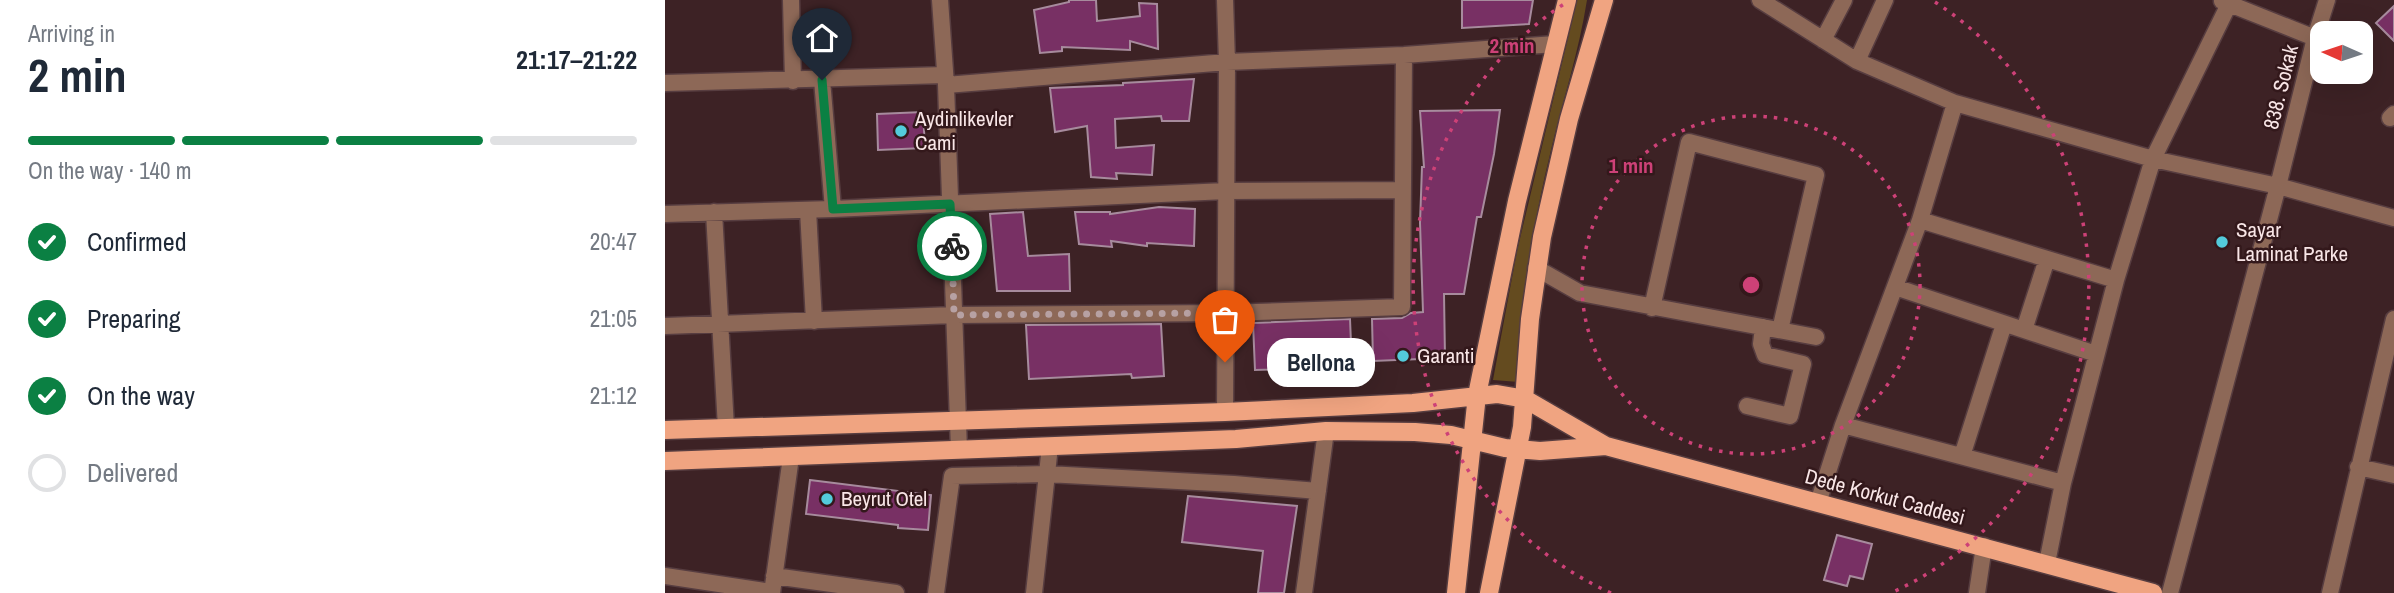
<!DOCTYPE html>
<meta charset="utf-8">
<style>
body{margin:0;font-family:"Archivo Narrow",sans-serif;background:#f6f6f7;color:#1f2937;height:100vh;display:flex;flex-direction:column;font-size:26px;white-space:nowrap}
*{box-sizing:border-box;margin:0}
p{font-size:23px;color:#747a83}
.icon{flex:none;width:38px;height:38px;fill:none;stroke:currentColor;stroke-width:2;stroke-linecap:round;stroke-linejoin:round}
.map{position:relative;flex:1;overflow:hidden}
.panel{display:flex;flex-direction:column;background:#fff;width:665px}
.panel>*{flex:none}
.needle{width:46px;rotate:273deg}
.fabs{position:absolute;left:1645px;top:21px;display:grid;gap:14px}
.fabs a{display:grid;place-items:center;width:63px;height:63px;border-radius:14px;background:#fff;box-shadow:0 7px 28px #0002;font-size:35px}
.pin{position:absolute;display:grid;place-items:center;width:60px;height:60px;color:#fff;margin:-72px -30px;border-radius:50% 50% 50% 0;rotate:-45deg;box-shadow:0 0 7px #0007}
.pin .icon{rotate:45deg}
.courier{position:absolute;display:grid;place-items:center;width:70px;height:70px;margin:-35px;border:5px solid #0b8043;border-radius:50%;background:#fff;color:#222;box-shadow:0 2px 9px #0007}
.bubble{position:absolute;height:49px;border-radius:21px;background:#fff;box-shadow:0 7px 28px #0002;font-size:23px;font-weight:700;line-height:49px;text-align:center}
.headline em{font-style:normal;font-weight:700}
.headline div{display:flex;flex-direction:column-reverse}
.headline{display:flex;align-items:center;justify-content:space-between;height:119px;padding:0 28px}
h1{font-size:46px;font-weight:700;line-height:52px}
.bar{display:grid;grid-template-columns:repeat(4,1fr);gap:10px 7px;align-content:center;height:84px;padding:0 28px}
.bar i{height:9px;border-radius:5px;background:#e0e1e3}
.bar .on{background:#0b8043}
.bar p{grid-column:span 4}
ol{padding:0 28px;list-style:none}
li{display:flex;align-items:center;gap:21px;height:77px}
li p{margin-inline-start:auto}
li .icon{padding:7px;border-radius:50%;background:#0b8043;color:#fff;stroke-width:4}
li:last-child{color:#747a83}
li i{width:38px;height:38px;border:4px solid #e0e1e3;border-radius:50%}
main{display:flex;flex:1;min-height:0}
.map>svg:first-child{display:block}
.green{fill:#644b1f}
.building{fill:#783064;stroke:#a78b9d;stroke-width:2}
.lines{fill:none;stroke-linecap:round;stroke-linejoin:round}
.minor-casing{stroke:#573d40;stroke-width:19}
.major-casing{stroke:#573d40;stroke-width:21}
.minor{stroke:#8d6857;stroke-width:16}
.major{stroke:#f0a481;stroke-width:18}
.done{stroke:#b7a1a3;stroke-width:7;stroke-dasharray:0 12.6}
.route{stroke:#0b8043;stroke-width:9}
.ring{fill:none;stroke:#cd4177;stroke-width:3.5;stroke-dasharray:3.5 7}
.poi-dot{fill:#53cbdb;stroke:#33181b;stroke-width:2.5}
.labels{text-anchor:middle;stroke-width:5;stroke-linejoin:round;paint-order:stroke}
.street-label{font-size:21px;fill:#f9e6e7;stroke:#33181b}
.poi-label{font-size:21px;fill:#f9e6e7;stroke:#33181b;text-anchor:start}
.centre{fill:#cd4177;stroke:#33181b;stroke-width:3.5}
.ring-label{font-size:21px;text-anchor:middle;font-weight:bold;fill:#cd4177;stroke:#33181b;stroke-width:5;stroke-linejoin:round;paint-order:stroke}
</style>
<main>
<section class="panel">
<div class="headline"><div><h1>2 min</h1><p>Arriving in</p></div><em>21:17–21:22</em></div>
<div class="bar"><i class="on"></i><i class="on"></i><i class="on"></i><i></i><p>On the way · 140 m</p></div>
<ol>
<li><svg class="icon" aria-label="check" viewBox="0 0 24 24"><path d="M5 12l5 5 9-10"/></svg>Confirmed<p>20:47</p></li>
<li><svg class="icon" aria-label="check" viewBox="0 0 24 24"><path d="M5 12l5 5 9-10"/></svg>Preparing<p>21:05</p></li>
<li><svg class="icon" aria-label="check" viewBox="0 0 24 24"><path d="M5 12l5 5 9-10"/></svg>On the way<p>21:12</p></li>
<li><i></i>Delivered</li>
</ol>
</section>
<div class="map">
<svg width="1729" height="593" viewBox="0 0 1729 593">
<rect width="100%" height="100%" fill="#3d2225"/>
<path class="green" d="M912 0H922C914 51 898 100 886 150 867 227 856 303 854 382L828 380 852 251Z"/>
<path class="building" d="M404 0H431L432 21 475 16 474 3 492 4 493 49 465 41V50L397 47V51L375 53 369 10 404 2Z
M797 0H868L864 24 797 28Z
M1729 6V41L1711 23Z
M529 79 524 121H497L496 116 450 119 451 148 489 145 487 175 451 173 452 179 426 177 422 126 390 132 385 88 458 85V83Z
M835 110 829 154 816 217H812L799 294H779L780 358 708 361 707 319 737 318 746 313 758 312 755 223 757 167H759L755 111Z
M258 112 260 148 213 150 212 114Z
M494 207 530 209 529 246 482 243V246L446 241 447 247 414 244 410 212H445V214Z
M358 212 363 256 404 254 405 291H332L325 214Z
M685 319 687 367 590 370 588 323Z
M496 324 499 376 467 378 466 374 364 379 361 325Z
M145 480 266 495 263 530 233 528V525L141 514Z
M523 496 632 506 619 593H593L598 551 517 542Z
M1172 535 1207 544 1198 579 1185 576 1182 586 1159 580Z"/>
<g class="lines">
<defs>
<path id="minor" d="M126 0 128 81
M275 0 281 85 294 450
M560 0 562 62 560 412
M1095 0 1192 61 1290 103 1488 159 1613 186 1729 218
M1557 1 1650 38
M1158 40 1179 0
M1192 61 1220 0
M157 80 168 209
M0 83 280 75
M281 85 562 62 739 55 890 44
M1725 118 1729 114
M143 210 149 321
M49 212 61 428
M0 214 168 209 561 191 737 190
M1255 220 1451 280
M871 268 915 293 1151 337
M1230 287 1431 354
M987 308 1024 142 1151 175 1115 330
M0 326 289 315 560 313 737 307 739 55
M1359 330 1382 259
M1082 406 1125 416 1138 364 1100 355 1096 344 1098 327
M1178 425 1398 483
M1297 456 1339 324
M1693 467 1729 475
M1153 503 1178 425 1255 220 1290 103
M1382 563 1398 483 1451 280 1488 159 1566 0
M0 576 107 592
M109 576 231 593
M107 593 126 457
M271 593 287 476 382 474 569 484 653 491
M369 593 385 446
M639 593 661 431
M1312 593 1319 546
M1505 593 1613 186 1650 38 1662 0
M1665 593 1729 319"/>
<path id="major" d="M0 430 560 412 748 403 832 394 860 399 941 446 1488 593
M0 461 571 439 661 431 750 432 786 435 840 448 875 451 941 446
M791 593 812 395 852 201 902 0
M824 593 857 427 865 319 877 237 904 119 939 0"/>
</defs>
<use href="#minor" class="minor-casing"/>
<use href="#major" class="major-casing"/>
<use href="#minor" class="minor"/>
<use href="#major" class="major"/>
</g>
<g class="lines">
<path class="done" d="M287 246 289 315 560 313V362"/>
<path class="route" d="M157 80 168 209 285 204 287 246"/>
</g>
<g class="ring">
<circle cx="1086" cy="285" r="169"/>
<path d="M946 593A338 338 0 0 1 902 2M1270 2A338 338 0 0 1 1226 593"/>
</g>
<g class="poi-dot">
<circle cx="236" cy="131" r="7"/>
<circle cx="1557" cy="242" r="7"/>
<circle cx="738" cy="356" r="7"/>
<circle cx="162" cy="499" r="7"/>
</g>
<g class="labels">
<g class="street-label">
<text transform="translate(1616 87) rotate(-76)" y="7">838. Sokak</text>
<text transform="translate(1220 497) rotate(15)" y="7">Dede Korkut Caddesi</text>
</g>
<g class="poi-label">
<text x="250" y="126">Aydinlikevler<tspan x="250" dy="24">Cami</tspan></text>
<text x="1571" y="237">Sayar<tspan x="1571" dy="24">Laminat Parke</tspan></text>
<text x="752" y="363">Garanti</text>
<text x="176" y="506">Beyrut Otel</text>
</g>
</g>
<circle cx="1086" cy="285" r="10" class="centre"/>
<g class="ring-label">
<text x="847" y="53">2 min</text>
<text x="966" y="173">1 min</text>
</g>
</svg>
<div class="fabs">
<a><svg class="needle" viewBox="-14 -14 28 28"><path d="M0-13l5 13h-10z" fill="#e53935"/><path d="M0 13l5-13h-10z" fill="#747a83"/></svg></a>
</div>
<div class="pin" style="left:560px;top:362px;background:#ea580c"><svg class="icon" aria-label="bag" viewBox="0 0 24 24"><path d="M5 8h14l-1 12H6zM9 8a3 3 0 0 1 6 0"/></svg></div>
<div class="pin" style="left:157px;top:80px;background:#1f2937"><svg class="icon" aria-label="home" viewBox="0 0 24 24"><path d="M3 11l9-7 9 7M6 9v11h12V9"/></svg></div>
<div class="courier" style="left:287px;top:246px"><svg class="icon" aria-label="bike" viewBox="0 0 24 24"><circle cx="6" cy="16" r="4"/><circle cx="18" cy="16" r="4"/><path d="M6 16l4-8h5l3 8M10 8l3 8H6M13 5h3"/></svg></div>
<div class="bubble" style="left:602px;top:338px;width:108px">Bellona</div>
</div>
</main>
